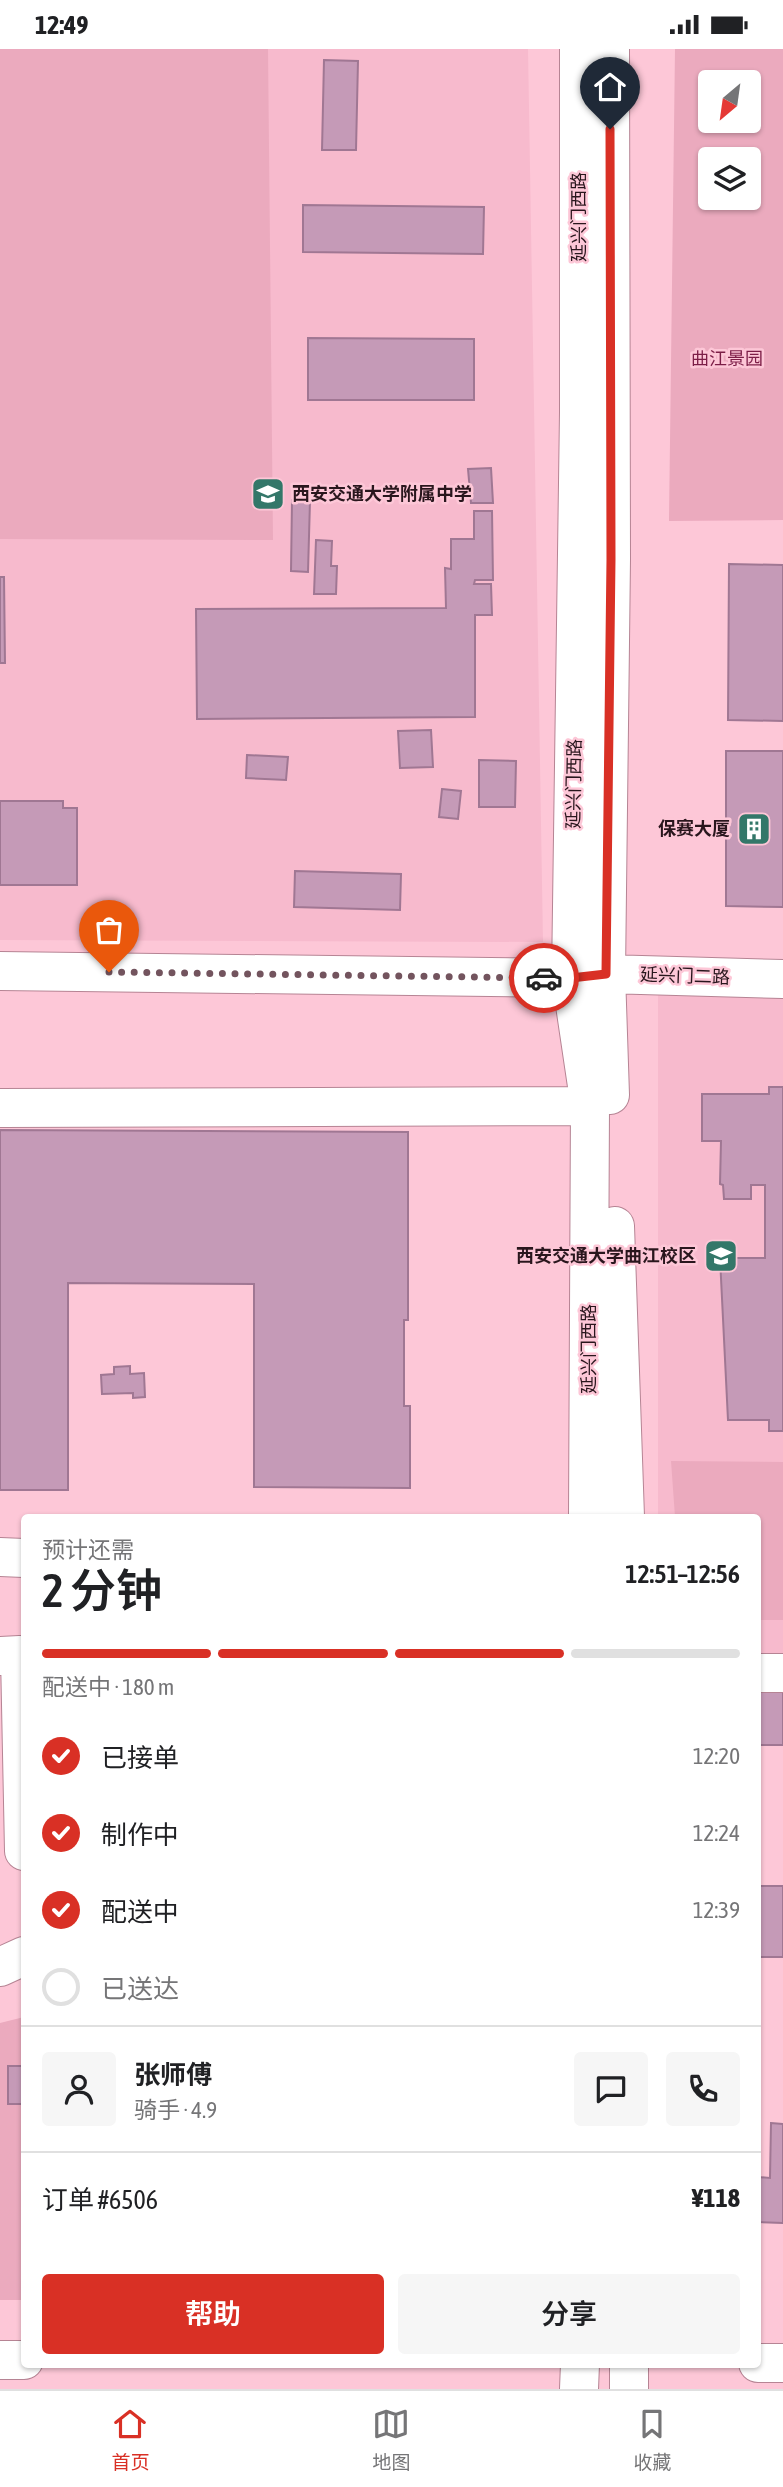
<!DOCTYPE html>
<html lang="zh">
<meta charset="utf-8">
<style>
body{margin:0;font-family:"Asap Condensed","Noto Sans SC",sans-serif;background:#f6f6f6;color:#202124;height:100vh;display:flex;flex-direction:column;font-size:26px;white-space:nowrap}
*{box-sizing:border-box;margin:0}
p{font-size:23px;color:#757577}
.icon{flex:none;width:38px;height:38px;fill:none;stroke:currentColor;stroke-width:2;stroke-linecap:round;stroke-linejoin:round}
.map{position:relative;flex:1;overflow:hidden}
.sheet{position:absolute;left:21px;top:1465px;width:740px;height:854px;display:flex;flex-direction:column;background:#fff;border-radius:7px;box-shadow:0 2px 5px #0004}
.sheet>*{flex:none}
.needle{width:46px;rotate:209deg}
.buttons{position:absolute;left:698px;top:21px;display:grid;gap:14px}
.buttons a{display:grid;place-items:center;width:63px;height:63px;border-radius:7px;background:#fff;box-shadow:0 2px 5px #0004;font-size:35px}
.pin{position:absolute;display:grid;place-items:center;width:60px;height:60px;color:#fff;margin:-72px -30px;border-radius:50% 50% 50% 0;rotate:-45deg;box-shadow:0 0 7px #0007}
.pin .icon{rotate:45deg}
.courier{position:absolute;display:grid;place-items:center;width:70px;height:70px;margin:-35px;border:5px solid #d93025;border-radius:50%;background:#fff;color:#222;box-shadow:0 2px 9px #0007}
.overview em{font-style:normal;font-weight:600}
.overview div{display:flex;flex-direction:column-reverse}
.overview{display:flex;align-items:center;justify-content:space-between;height:119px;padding:0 21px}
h1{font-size:46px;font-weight:600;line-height:52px}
.bar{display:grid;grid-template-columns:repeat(4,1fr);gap:10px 7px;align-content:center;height:84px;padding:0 21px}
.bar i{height:9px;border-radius:5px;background:#e0e0e0}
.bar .on{background:#d93025}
.bar p{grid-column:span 4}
.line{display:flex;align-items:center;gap:18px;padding:0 21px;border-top:2px solid #e0e0e0}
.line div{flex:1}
.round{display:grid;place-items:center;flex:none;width:74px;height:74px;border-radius:7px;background:#f6f6f6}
ol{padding:0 21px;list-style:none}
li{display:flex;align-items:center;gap:21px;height:77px}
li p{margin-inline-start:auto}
li .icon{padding:7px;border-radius:50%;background:#d93025;color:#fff;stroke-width:4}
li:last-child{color:#757577}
li i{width:38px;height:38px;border:4px solid #e0e0e0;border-radius:50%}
.cta{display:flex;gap:14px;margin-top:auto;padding:14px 21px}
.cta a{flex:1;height:80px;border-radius:7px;background:#d93025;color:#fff;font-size:28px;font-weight:600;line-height:80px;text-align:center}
.cta a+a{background:#f6f6f6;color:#202124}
.status{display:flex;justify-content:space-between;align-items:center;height:49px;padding:0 35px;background:#fff;direction:ltr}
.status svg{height:19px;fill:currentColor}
.tabs{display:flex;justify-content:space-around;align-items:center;height:98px;border-top:2px solid #e0e0e0;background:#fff;font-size:19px;color:#757577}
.tabs a{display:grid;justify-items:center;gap:4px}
.tabs .on{color:#d93025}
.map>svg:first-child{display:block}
.built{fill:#f7bacd}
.green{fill:#ebaabe;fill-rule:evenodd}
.building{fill:#c59ab7;stroke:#a07793;stroke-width:2}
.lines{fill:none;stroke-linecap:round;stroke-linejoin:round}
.minor-casing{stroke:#b68494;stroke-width:40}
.minor{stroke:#fff;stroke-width:38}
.done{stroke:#73545e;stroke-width:7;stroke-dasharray:0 12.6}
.route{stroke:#d93025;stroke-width:9}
.labels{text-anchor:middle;stroke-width:5;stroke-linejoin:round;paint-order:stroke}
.street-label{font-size:18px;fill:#29161d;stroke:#fdc7d7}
.park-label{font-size:18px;fill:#7c1e47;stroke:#fdc7d7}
.poi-label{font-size:18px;font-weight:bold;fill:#29161d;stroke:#fdc7d7;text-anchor:end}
</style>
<div class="status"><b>12:49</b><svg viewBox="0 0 49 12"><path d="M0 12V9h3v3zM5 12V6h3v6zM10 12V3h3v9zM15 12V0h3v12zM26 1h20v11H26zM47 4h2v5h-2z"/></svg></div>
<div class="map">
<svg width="783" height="2340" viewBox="0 0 783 2340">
<rect width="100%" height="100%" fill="#fdc7d7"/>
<path class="built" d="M0 0H528L543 893 0 891Z
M658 946H783V1615H758V1468H658Z"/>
<path class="green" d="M0 0H268L273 491 0 490Z
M675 0H783V471L669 472ZM749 33V72H710V33ZM749 110V149H710V110Z
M671 1412 783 1413V1571H758V1468H675Z
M24 1968V2251H0V1974Z"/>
<path class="building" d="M324 11 358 12 356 101H322Z
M303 156 484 158 483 205 303 203Z
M308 289 474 290V351H308Z
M491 419 493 454H471L468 420Z
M292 451 310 452 308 523 291 522Z
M474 462H492L493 531H475L474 535H491L492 566H475V668L197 670 196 560 446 559 445 519 451 520V490H474Z
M316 491 332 492 331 517H337L336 545H314Z
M729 515 783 516V672L728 671Z
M0 528H4L5 614H0Z
M431 681 433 718 400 719 398 682Z
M726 702H783V858L726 857Z
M247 706 288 708 286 731 246 729Z
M479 711 516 712 515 758H479Z
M442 740 461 742 458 770 439 768Z
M0 752H63V759H77V836H0Z
M295 822 401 825 400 861 294 858Z
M769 1038H783V1382H769V1371H728L720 1209H765V1136H751V1150H724L723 1136 720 1135 721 1092H702V1045H769Z
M0 1081 408 1083V1271H404V1357H410V1439L254 1438V1235L68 1234V1441H0Z
M130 1317V1325L144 1324 145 1348 133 1349V1344L102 1345 101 1326 114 1325V1318Z
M758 1627 783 1628V1696H758Z
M758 1837H783V1908H758Z
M8 2017H24V2055H8Z
M771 2074 783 2075V2174L758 2173V2128L770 2129Z"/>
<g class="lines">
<defs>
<path id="minor" d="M579 0V363L571 929 590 1057 588 1468
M610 0 611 510 606 925 610 1046
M0 922 571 929 606 925 783 930
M0 1059 590 1057
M615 1177 625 1468
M0 1508 24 1509
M0 1607 20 1606 24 1802
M758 1624H783
M0 1918 24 1907
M0 2311H24
M758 2314H783
M579 2340 580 2315
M629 2340V2315"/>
</defs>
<use href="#minor" class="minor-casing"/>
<use href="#minor" class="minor"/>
</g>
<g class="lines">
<path class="done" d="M109 923 544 929"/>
<path class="route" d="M544 929H571L606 925 611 510 610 80"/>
</g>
<defs>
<symbol id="school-square" viewBox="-11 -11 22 22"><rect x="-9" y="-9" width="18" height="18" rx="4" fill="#337769" stroke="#fdc7d7"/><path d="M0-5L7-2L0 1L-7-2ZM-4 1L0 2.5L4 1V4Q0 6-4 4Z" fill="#fff"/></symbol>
<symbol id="building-square" viewBox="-11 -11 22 22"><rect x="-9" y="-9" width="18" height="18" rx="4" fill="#337769" stroke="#fdc7d7"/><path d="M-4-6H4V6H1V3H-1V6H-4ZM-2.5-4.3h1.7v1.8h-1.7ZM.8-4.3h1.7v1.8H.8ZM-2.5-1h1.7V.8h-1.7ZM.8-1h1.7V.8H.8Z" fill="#fff"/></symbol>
<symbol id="university-square" viewBox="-11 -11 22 22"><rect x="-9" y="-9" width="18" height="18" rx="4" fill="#337769" stroke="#fdc7d7"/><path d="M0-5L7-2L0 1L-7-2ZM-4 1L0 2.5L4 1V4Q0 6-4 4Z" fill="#fff"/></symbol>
</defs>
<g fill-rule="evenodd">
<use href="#school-square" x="249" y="426" width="38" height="38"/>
<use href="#building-square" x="735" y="761" width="38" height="38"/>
<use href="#university-square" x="702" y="1188" width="38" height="38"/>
</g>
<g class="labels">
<g class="street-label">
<text transform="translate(579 168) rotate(-90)" y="6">延兴门西路</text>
<text transform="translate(574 735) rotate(-89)" y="6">延兴门西路</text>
<text transform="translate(685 927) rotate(2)" y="6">延兴门二路</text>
<text transform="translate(589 1300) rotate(-90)" y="6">延兴门西路</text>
</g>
<g class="park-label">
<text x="727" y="316">曲江景园</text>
</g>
<g class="poi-label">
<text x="292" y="451" text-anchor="start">西安交通大学附属中学</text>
<text x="730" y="786">保赛大厦</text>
<text x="696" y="1213">西安交通大学曲江校区</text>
</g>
</g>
</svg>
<div class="buttons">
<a><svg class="needle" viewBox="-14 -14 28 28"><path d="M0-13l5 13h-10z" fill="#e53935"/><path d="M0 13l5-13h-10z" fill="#757577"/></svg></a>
<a><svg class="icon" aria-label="layers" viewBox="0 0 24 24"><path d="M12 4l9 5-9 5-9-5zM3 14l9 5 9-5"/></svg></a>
</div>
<div class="pin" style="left:109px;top:923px;background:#ea580c"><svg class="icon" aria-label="bag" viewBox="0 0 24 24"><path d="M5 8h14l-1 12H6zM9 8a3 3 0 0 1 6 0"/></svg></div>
<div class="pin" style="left:610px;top:80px;background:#1f2937"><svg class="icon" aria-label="home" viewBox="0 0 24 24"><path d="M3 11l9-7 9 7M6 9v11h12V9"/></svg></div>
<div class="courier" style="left:544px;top:929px"><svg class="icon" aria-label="car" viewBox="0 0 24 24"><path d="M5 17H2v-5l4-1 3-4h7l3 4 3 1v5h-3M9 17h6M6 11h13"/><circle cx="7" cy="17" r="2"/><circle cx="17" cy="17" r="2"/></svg></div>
<section class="sheet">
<div class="overview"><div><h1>2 分钟</h1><p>预计还需</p></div><em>12:51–12:56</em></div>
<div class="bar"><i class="on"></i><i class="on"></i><i class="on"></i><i></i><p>配送中 · 180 m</p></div>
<ol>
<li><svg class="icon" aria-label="check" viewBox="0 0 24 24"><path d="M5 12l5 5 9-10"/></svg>已接单<p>12:20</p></li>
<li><svg class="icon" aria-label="check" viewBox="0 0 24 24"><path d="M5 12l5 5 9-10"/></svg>制作中<p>12:24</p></li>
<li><svg class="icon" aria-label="check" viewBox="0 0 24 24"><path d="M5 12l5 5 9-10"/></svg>配送中<p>12:39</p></li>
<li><i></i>已送达</li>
</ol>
<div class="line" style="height:126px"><a class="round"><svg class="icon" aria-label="person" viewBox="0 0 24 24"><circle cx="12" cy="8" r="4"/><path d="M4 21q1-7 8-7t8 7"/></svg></a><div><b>张师傅</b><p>骑手 · 4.9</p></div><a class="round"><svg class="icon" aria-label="chat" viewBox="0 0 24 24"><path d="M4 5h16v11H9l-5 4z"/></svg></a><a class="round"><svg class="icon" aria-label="phone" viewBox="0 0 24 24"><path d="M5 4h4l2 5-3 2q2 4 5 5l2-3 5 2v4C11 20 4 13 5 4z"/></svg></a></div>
<div class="line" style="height:91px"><div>订单 #6506</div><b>¥118</b></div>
<div class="cta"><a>帮助</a><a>分享</a></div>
</section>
</div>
<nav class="tabs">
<a class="on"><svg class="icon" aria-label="home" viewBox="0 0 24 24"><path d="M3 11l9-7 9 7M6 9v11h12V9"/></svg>首页</a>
<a><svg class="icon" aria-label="map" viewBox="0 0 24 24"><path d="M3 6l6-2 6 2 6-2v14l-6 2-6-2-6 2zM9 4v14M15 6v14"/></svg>地图</a>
<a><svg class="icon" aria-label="saved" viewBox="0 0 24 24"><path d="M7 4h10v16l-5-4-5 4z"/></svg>收藏</a>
</nav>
